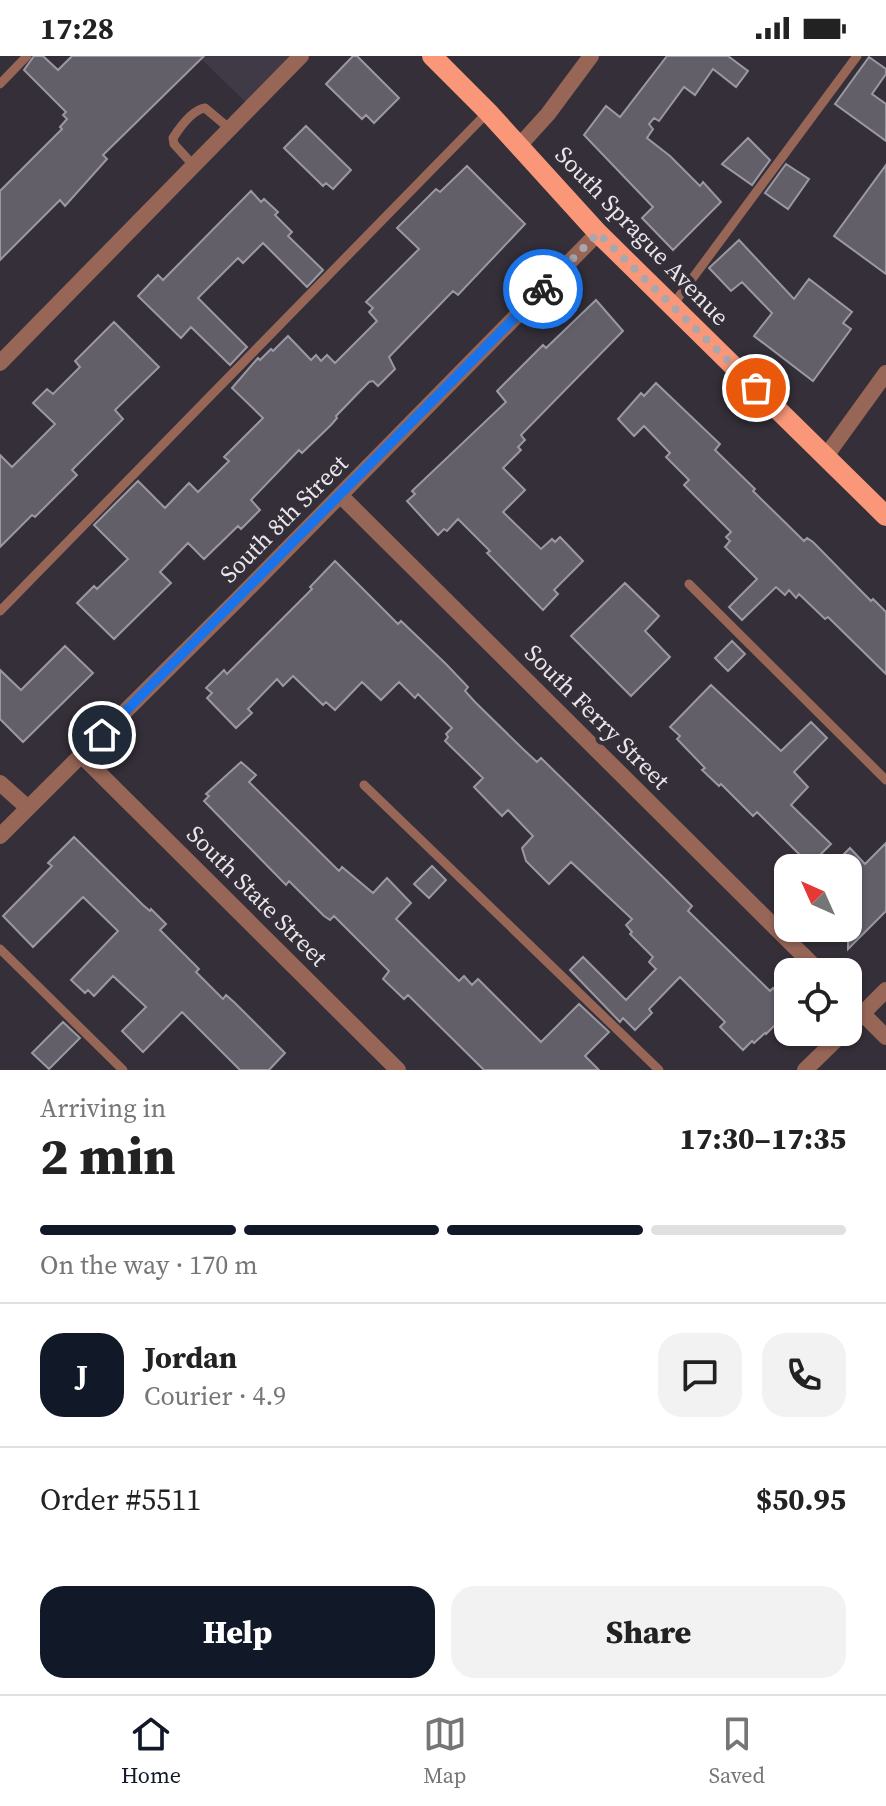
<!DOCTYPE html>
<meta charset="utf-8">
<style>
body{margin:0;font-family:"Source Serif 4",serif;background:#f2f2f2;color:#222;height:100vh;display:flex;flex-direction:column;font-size:30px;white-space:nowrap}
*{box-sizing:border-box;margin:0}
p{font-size:26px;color:#767676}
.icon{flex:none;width:44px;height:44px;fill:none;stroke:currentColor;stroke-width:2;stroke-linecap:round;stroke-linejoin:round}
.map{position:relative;height:1014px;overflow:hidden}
.details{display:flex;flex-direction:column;background:#fff;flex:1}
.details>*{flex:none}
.needle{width:52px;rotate:315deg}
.fabs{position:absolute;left:774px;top:798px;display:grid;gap:16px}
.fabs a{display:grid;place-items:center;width:88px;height:88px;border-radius:16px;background:#fff;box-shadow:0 2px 6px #0004;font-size:40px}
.pin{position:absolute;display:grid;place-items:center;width:68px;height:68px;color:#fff;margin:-34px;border:4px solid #fff;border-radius:50%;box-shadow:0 2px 8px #0007}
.courier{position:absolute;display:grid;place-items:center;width:80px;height:80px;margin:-40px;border:6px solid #1a73e8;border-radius:50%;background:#fff;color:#222;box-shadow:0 2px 10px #0007}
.summary em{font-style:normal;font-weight:800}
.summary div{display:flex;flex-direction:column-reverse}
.summary{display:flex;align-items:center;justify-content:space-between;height:136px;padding:0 40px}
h1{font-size:52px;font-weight:800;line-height:60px}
.bar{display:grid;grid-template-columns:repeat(4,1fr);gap:12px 8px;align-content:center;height:96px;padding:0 40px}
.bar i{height:10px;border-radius:6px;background:#e0e0e0}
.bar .selected{background:#111827}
.bar p{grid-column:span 4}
.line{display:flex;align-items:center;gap:20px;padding:0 40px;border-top:2px solid #e0e0e0}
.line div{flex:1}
.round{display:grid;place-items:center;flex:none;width:84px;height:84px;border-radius:24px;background:#f2f2f2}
.button{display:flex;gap:16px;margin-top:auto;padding:16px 40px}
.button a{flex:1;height:92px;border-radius:24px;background:#111827;color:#fff;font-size:32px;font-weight:800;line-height:92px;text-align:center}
.button a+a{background:#f2f2f2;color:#222}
.status{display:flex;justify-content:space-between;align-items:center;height:56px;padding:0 40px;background:#fff;direction:ltr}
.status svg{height:22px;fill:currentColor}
.tabs{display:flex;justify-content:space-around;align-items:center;height:112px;border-top:2px solid #e0e0e0;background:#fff;font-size:22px;color:#767676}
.tabs a{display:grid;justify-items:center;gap:4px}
.tabs .selected{color:#111827}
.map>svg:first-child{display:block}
.built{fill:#403a47}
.building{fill:#625f69;stroke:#9a98a2;stroke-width:2}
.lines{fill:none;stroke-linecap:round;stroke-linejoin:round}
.service{stroke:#976657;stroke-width:9}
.minor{stroke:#976657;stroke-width:16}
.tertiary{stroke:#976657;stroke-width:16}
.primary{stroke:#fa9779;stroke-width:20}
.done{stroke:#a9a6ac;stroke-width:8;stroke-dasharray:0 14.4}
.route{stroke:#1a73e8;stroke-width:10}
.labels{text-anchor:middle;stroke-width:8;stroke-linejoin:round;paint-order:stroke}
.street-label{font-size:24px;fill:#e8e6eb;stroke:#342f38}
</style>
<div class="status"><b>17:28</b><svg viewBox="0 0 49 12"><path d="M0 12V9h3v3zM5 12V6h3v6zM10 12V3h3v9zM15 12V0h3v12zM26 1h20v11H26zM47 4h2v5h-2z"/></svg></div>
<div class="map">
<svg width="886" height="1014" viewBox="0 0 886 1014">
<rect width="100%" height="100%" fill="#342f38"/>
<path class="built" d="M198 0H301L251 51Z"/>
<path class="building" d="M34 0H43L58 14 72 0H204L103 99 107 103 65 150 60 144 0 204V135L62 73 60 71 67 63 63 59 66 56 24 14Z
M353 0H357L399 42 374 67 366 59 362 63 326 28Z
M667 0H728L748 15 736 31 713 13 695 39 684 31 659 65 654 62 649 68 653 73 647 82 670 100 700 130 703 126 721 146 673 194 642 162 653 151 584 79 606 50 620 61Z
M869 1 886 13V18L872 38 886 48V85L835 48Z
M306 70 351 114 333 133 326 127 323 130 284 92Z
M748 82 770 104 752 129 722 108Z
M786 108 809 123 788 153 765 137Z
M886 109V218L834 180Z
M467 110 525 168 458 239 453 235 389 301 395 313 378 330 373 325 369 326 336 360 337 362 331 369 302 397 299 394 251 444 260 454 241 473 238 470 204 503 188 487 160 516 171 527 114 583 77 547 94 530 97 533 128 503 94 469 138 425 165 452 189 427 198 436 229 405 224 401 263 362 232 332 258 302 260 304 271 293 273 295 288 280 311 304 316 299 321 305 327 299 335 307 377 265 369 256 373 252 366 246 419 193 397 172 436 133 440 136Z
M251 135 261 146 264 143 278 156 275 159 292 176 288 180 323 214 307 231 263 187 243 207 238 202 198 242 247 291 230 309 191 271 181 282 138 240 158 219 163 224Z
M739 184 794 243 809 223 852 256 843 267 851 273 813 325 754 280 772 257 742 226 731 235 709 212Z
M596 244 623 275 521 379 525 384 518 391 521 394 503 412 525 434 503 456 541 493 552 483 555 486 560 481 583 505 554 534 558 538 543 554 487 497 490 495 458 463 447 475 444 473 438 479 407 445 415 438 412 435 506 346 497 335 543 289 546 292Z
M114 266 159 311 115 354 123 363 72 414 77 419 35 461 32 459 0 491V399L12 411 55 368 33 347 47 333 53 338 80 311 75 305Z
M656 327 720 388 715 394 755 433 753 435 804 485 807 482 813 486 871 545 873 543 886 556V618L828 561 825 563 799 538 796 542 789 534 785 539 776 531 742 564 729 551 757 523 725 491 730 485 726 481 731 476 684 429 689 424 666 401 670 397 644 370 634 380 618 363 641 337 644 340Z
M335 505 398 568 401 565 446 608 468 631 465 635 475 646 523 693 537 706 541 702 668 826 692 850 688 855 770 935 773 932 788 947V952L778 962 780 964 766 978 765 977 754 987 752 985 743 994 720 971 725 966 680 921 649 953 652 957 635 974 623 962 620 966 570 914 583 901 626 944 656 913 649 906 653 901 630 878 632 876 626 869 632 863 571 806 549 828 526 805 522 792 533 780 508 754 502 760 474 731 483 722 445 685 448 681 446 678 452 672 418 638 415 642 399 626 381 644 362 626 335 654 326 646 323 649 293 620 283 630 277 623 248 653 252 657 236 672 207 642 212 637 206 632 224 614 227 618 312 533 310 531Z
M625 527 659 560 645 575 670 601 631 640 571 580Z
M732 585 745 598 728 615 715 602Z
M65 590 93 617 23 686 0 663V614L21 634Z
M711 629 781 695 811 666 827 682 794 716 808 731 791 749 831 788 812 807 805 800 803 802 757 756 753 760 721 728 719 730 702 714 705 712 677 683 680 680 670 671Z
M241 706 256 719 249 726 339 815 342 811 373 837 387 822 411 847 396 863 459 925 464 920 472 929 478 923 541 986 579 948 609 976 585 1000 599 1014H484L408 939 404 943 383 923 389 915 334 860 330 864 324 860 289 825 286 829 204 745 209 740 206 738Z
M74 781 143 849 150 855 151 853 166 868 160 874 199 913 196 916 223 943 226 939 235 947 285 997 269 1014H240L182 956 143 996 122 975 146 951 113 920 94 940 88 934 85 937 71 924 118 875 83 841 33 891 3 860 52 810 48 807Z
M886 787V855L848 893V812H838L834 808 850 792 865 808Z
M432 810 446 824 429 842 414 828Z
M63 966 80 982 49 1013 32 997Z"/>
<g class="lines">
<path class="service" d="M0 28 27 0
M194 110 174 88 173 82C180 71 192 54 205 52L230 73
M672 250 857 0
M689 528 886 724
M0 555 488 56
M364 729 659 1014
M0 893 123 1014"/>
<path class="minor" d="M519 90 548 58 591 0
M0 307 301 0
M340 439 820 916
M82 700 398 1014
M0 727 27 751
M0 780 238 543 598 177
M848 943 886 981
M848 972 886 934
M805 1014 844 976"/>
<path class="tertiary" d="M826 400 886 317"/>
<path class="primary" d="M432 0 488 56 598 177 886 460"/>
</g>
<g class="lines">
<path class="done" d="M543 233 598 177 756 332"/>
<path class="route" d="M102 679 543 233"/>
</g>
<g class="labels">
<g class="street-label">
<text transform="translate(642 180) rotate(46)" y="8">South Sprague Avenue</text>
<text transform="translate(284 463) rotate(-45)" y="8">South 8th Street</text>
<text transform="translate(597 661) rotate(45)" y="8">South Ferry Street</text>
<text transform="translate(257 840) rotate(45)" y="8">South State Street</text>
</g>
</g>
</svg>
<div class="fabs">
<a><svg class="needle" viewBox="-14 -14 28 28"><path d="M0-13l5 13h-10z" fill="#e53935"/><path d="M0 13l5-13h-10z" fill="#767676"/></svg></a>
<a><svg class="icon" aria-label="locate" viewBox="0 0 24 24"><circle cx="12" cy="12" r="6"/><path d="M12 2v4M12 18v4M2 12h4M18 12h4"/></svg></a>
</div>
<div class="pin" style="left:756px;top:332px;background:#ea580c"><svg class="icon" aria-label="bag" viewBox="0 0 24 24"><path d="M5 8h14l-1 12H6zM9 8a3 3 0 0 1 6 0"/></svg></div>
<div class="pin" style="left:102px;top:679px;background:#1f2937"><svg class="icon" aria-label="home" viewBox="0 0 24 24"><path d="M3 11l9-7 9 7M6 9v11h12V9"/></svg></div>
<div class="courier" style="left:543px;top:233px"><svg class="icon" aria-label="bike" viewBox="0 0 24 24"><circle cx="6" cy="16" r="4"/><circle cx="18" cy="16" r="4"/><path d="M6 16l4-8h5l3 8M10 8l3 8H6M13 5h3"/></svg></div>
</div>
<section class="details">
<div class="summary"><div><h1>2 min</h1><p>Arriving in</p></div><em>17:30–17:35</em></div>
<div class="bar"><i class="selected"></i><i class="selected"></i><i class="selected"></i><i></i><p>On the way · 170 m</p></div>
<div class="line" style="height:144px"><b class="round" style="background:#111827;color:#fff">J</b><div><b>Jordan</b><p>Courier · 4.9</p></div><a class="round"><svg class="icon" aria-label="chat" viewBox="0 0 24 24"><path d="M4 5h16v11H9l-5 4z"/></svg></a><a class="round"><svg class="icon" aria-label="phone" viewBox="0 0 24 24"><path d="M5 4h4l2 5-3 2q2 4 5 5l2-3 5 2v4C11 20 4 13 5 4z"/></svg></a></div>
<div class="line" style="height:104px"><div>Order #5511</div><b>$50.95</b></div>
<div class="button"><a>Help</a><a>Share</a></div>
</section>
<nav class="tabs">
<a class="selected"><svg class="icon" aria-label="home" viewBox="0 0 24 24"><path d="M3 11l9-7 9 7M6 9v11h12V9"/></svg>Home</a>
<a><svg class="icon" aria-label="map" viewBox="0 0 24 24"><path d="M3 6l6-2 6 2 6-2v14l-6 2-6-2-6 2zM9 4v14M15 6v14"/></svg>Map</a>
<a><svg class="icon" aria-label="saved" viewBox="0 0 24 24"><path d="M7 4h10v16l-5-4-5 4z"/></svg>Saved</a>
</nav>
